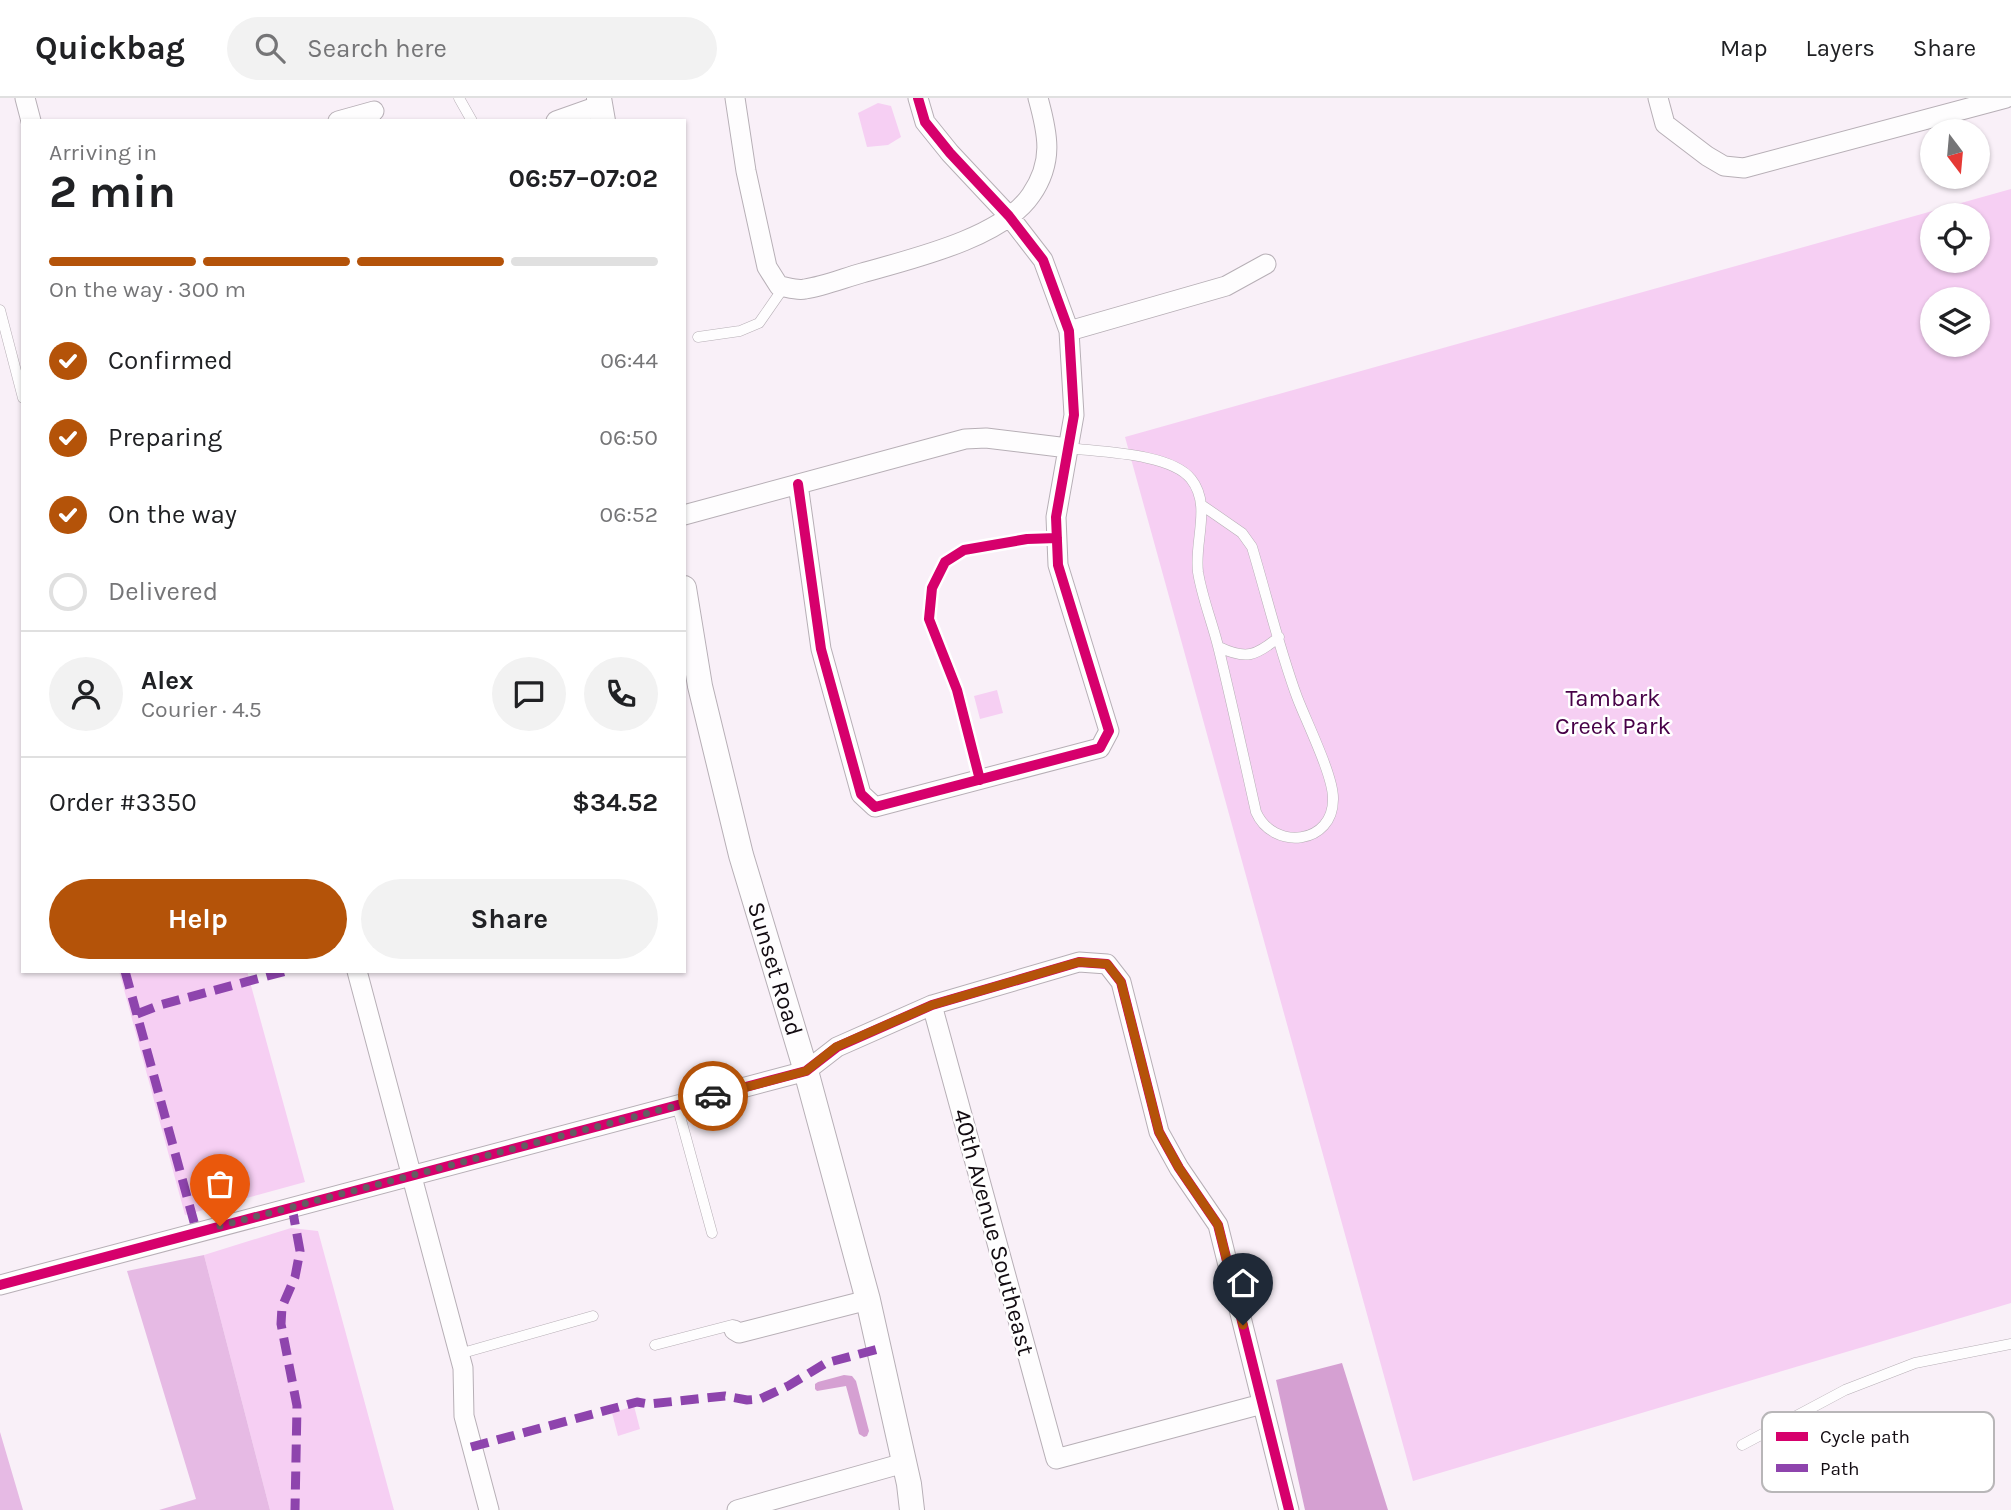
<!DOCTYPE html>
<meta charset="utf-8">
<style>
body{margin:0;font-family:Karla,sans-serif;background:#f2f2f2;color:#202124;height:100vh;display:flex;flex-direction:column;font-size:26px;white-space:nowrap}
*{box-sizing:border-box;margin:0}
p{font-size:23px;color:#757577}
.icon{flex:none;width:38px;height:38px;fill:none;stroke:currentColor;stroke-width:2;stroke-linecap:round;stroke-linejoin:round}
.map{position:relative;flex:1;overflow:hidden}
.side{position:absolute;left:21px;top:21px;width:665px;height:854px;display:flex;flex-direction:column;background:#fff;border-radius:0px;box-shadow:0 2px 5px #0004}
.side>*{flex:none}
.needle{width:46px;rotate:164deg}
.fabs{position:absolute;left:1920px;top:21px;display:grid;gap:14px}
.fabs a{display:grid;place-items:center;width:70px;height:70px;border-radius:50%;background:#fff;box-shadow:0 2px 5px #0004;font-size:35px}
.pin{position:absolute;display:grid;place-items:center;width:60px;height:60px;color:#fff;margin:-72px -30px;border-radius:50% 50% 50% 0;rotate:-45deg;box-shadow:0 0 7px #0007}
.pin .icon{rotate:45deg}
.courier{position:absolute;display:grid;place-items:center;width:70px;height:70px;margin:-35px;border:5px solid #b45309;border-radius:50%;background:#fff;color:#222;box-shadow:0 2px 9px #0007}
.summary em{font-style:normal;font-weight:700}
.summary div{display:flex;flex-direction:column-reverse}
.summary{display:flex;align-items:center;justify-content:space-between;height:119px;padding:0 28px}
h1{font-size:46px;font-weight:700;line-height:52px}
.bar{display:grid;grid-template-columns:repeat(4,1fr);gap:10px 7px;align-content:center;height:84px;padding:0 28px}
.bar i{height:9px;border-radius:5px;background:#e0e0e0}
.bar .current{background:#b45309}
.bar p{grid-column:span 4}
.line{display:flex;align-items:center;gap:18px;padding:0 28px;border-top:2px solid #e0e0e0}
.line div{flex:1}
.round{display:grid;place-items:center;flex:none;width:74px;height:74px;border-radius:37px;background:#f2f2f2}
ol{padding:0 28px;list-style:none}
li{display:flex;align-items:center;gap:21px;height:77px}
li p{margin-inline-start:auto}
li .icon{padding:7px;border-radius:50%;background:#b45309;color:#fff;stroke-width:4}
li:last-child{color:#757577}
li i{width:38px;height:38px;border:4px solid #e0e0e0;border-radius:50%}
.cta{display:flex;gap:14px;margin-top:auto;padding:14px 28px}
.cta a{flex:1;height:80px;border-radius:42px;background:#b45309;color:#fff;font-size:28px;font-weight:700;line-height:80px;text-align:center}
.cta a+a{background:#f2f2f2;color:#202124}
header{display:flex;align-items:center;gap:42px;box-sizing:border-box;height:98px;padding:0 35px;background:#fff;border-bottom:2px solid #e0e0e0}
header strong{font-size:33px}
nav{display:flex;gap:38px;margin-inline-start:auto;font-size:24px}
.search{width:490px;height:63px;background:#f2f2f2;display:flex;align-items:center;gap:18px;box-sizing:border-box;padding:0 24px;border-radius:38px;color:#757577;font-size:26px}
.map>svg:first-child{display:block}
.green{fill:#f6cff3;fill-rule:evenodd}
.forest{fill:#e6bae4}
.water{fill:#d5a0d2}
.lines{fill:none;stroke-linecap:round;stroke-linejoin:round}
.service-casing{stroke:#b7afb6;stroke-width:11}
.minor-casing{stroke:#b7afb6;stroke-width:21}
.tertiary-casing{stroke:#b7afb6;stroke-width:26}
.service{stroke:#fefdfe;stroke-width:10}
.minor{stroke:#fefdfe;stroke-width:19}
.tertiary{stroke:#fefdfe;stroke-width:24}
.quiet{stroke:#8e44ad;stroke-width:9;stroke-dasharray:18 9;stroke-linecap:butt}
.cycleway-casing{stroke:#fff;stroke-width:15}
.cycleway{stroke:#d6006c;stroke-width:10}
.done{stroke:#645c62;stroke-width:7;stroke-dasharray:0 12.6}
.route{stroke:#b45309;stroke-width:9}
.labels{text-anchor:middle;stroke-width:5;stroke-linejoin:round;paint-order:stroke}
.park-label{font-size:24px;fill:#470147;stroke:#fff}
.street-label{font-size:24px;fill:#130c12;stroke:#fff}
.key{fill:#fff;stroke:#b8b6b8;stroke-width:2}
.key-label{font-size:19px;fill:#130c12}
</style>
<header>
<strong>Quickbag</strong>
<div class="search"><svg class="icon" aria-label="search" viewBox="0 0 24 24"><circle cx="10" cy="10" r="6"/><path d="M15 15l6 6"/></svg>Search here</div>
<nav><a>Map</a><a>Layers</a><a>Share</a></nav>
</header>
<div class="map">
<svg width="2011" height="1412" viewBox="0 0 2011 1412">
<rect width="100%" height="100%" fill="#f9f0f8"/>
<path class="green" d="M878 5 891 8 901 39 888 47 867 49 858 15Z
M2011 91V1205L1413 1383 1125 339ZM1932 117H1978V163H1932ZM1932 201H1978V247H1932Z
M997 592 1003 615 980 621 974 598Z
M119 873H247L305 1084 185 1117Z
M291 1130 318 1133 394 1412H270L204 1157Z
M634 1308 640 1331 618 1338 612 1315Z"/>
<path class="forest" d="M204 1157 270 1412H159L196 1401 127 1173Z
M0 1334 23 1412H0Z"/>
<path class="water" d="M1342 1265 1388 1412H1305L1276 1282Z
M844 1277 852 1278 856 1283 869 1333 867 1338 864 1339 859 1336 846 1288 817 1293 815 1291V1286L818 1284Z"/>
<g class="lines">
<defs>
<path id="service" d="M459 0 472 23
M0 212 23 300
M698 239 740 233 759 225 784 189
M1068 350C1099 354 1171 355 1191 381 1212 407 1194 443 1198 474 1202 500 1213 526 1219 552 1232 606 1244 660 1256 714 1273 753 1334 747 1333 700 1333 677 1306 623 1297 599 1279 550 1267 499 1252 449L1242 435 1203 408
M1219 549C1246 562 1256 558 1279 539
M677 1007 712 1135
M655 1247 732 1227 734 1231
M459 1256 593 1218
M1742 1347 1845 1292 1915 1265 2011 1246"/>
<path id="minor" d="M25 0 31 23
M735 0 746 73 767 169 779 188C787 189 797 193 805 191 824 188 844 180 862 175 911 161 1002 140 1031 97 1054 64 1048 36 1038 0
M1658 0 1665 26 1707 58 1724 68 1744 70 2006 0
M338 23 374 13
M556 23 601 7
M1069 233 1226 188 1266 166
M798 386 821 551 861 696 875 709 1100 650 1109 633 1058 467 1056 419 1074 317 1069 233 1043 162 1009 118 950 55 925 24 918 0
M684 417 965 341 986 340 1068 350
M357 873 463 1270 464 1318 489 1412
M932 907 1056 1361 1262 1306
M0 1187 806 973 837 949 932 907 1079 864 1107 866 1121 884 1159 1034 1179 1070 1218 1127 1289 1412
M734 1232 739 1235 868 1202
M737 1412 904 1365"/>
<g id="tertiary">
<path d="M599 0 603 23"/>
<path id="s1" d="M684 490 700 588 741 757 806 973 868 1202 909 1386 912 1412"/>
</g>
</defs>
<use href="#service" class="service-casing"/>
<use href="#minor" class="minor-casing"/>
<use href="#tertiary" class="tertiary-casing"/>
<use href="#service" class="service"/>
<use href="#minor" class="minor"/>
<use href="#tertiary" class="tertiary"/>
<path class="quiet" d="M125 873 197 1135
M137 916 160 907 286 873
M292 1109 300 1153 295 1179 282 1209 281 1226 297 1308 295 1412
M471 1349 637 1304 649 1306 725 1298 747 1302 760 1301 788 1288 826 1265 878 1251"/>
<defs>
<path id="cycleway" d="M798 386 821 551 861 696 875 709 1100 650 1109 633 1058 467 1056 419 1074 317 1069 233 1043 162 1009 118 950 55 925 24 918 0
M980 682 957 592 929 521 932 490 945 464 964 452 1027 441 1057 440
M0 1187 806 973 837 949 932 907 1079 864 1107 866 1121 884 1159 1034 1179 1070 1218 1127 1289 1412"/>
</defs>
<use href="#cycleway" class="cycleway-casing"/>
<use href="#cycleway" class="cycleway"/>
</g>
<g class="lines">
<path class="done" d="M220 1128 713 998"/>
<path class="route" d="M713 998 806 973 836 949 932 907 1079 864 1107 866 1121 884 1159 1034 1179 1070 1218 1127 1243 1227"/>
</g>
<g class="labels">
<g class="park-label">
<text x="1613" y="608">Tambark<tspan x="1613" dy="28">Creek Park</tspan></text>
</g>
<g class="street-label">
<text dy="8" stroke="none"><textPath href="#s1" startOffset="392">Sunset Road</textPath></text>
<text transform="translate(994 1134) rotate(75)" y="8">40th Avenue Southeast</text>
</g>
</g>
<rect x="1762" y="1314" width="232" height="80" rx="10" class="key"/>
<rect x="1776" y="1334" width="32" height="9" fill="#d6006c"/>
<rect x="1776" y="1366" width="32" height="8" fill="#8e44ad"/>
<g class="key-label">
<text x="1820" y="1345">Cycle path</text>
<text x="1820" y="1377">Path</text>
</g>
</svg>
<div class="fabs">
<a><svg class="needle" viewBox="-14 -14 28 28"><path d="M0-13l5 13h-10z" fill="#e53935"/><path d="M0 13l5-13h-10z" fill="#757577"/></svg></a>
<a><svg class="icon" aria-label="locate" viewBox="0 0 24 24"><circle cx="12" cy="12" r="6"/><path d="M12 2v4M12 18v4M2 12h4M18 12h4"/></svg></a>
<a><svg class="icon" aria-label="layers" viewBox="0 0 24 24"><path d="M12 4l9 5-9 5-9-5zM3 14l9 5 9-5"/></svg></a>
</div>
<div class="pin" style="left:220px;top:1128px;background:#ea580c"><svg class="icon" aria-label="bag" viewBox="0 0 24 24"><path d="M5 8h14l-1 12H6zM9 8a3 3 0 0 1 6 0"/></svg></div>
<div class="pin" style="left:1243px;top:1227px;background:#1f2937"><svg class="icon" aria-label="home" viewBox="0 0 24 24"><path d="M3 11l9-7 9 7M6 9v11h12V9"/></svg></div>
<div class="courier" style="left:713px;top:998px"><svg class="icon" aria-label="car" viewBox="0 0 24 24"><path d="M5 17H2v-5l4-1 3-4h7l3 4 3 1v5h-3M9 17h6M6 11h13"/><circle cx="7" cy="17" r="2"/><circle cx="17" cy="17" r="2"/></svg></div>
<section class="side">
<div class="summary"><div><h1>2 min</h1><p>Arriving in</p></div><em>06:57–07:02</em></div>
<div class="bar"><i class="current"></i><i class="current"></i><i class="current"></i><i></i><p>On the way · 300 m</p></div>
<ol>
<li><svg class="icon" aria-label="check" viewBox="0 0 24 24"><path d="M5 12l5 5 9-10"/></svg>Confirmed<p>06:44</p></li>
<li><svg class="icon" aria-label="check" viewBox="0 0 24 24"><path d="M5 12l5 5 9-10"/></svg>Preparing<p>06:50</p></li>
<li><svg class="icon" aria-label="check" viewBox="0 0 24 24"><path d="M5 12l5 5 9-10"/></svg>On the way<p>06:52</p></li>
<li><i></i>Delivered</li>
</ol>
<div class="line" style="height:126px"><a class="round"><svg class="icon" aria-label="person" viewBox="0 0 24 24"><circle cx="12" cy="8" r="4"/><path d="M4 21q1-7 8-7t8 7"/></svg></a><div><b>Alex</b><p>Courier · 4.5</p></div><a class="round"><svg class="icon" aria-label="chat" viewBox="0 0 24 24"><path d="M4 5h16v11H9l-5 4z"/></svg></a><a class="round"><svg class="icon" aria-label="phone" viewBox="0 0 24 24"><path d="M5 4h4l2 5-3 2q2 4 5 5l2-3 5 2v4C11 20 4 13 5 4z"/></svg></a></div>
<div class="line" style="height:91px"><div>Order #3350</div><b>$34.52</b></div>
<div class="cta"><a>Help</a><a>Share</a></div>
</section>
</div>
